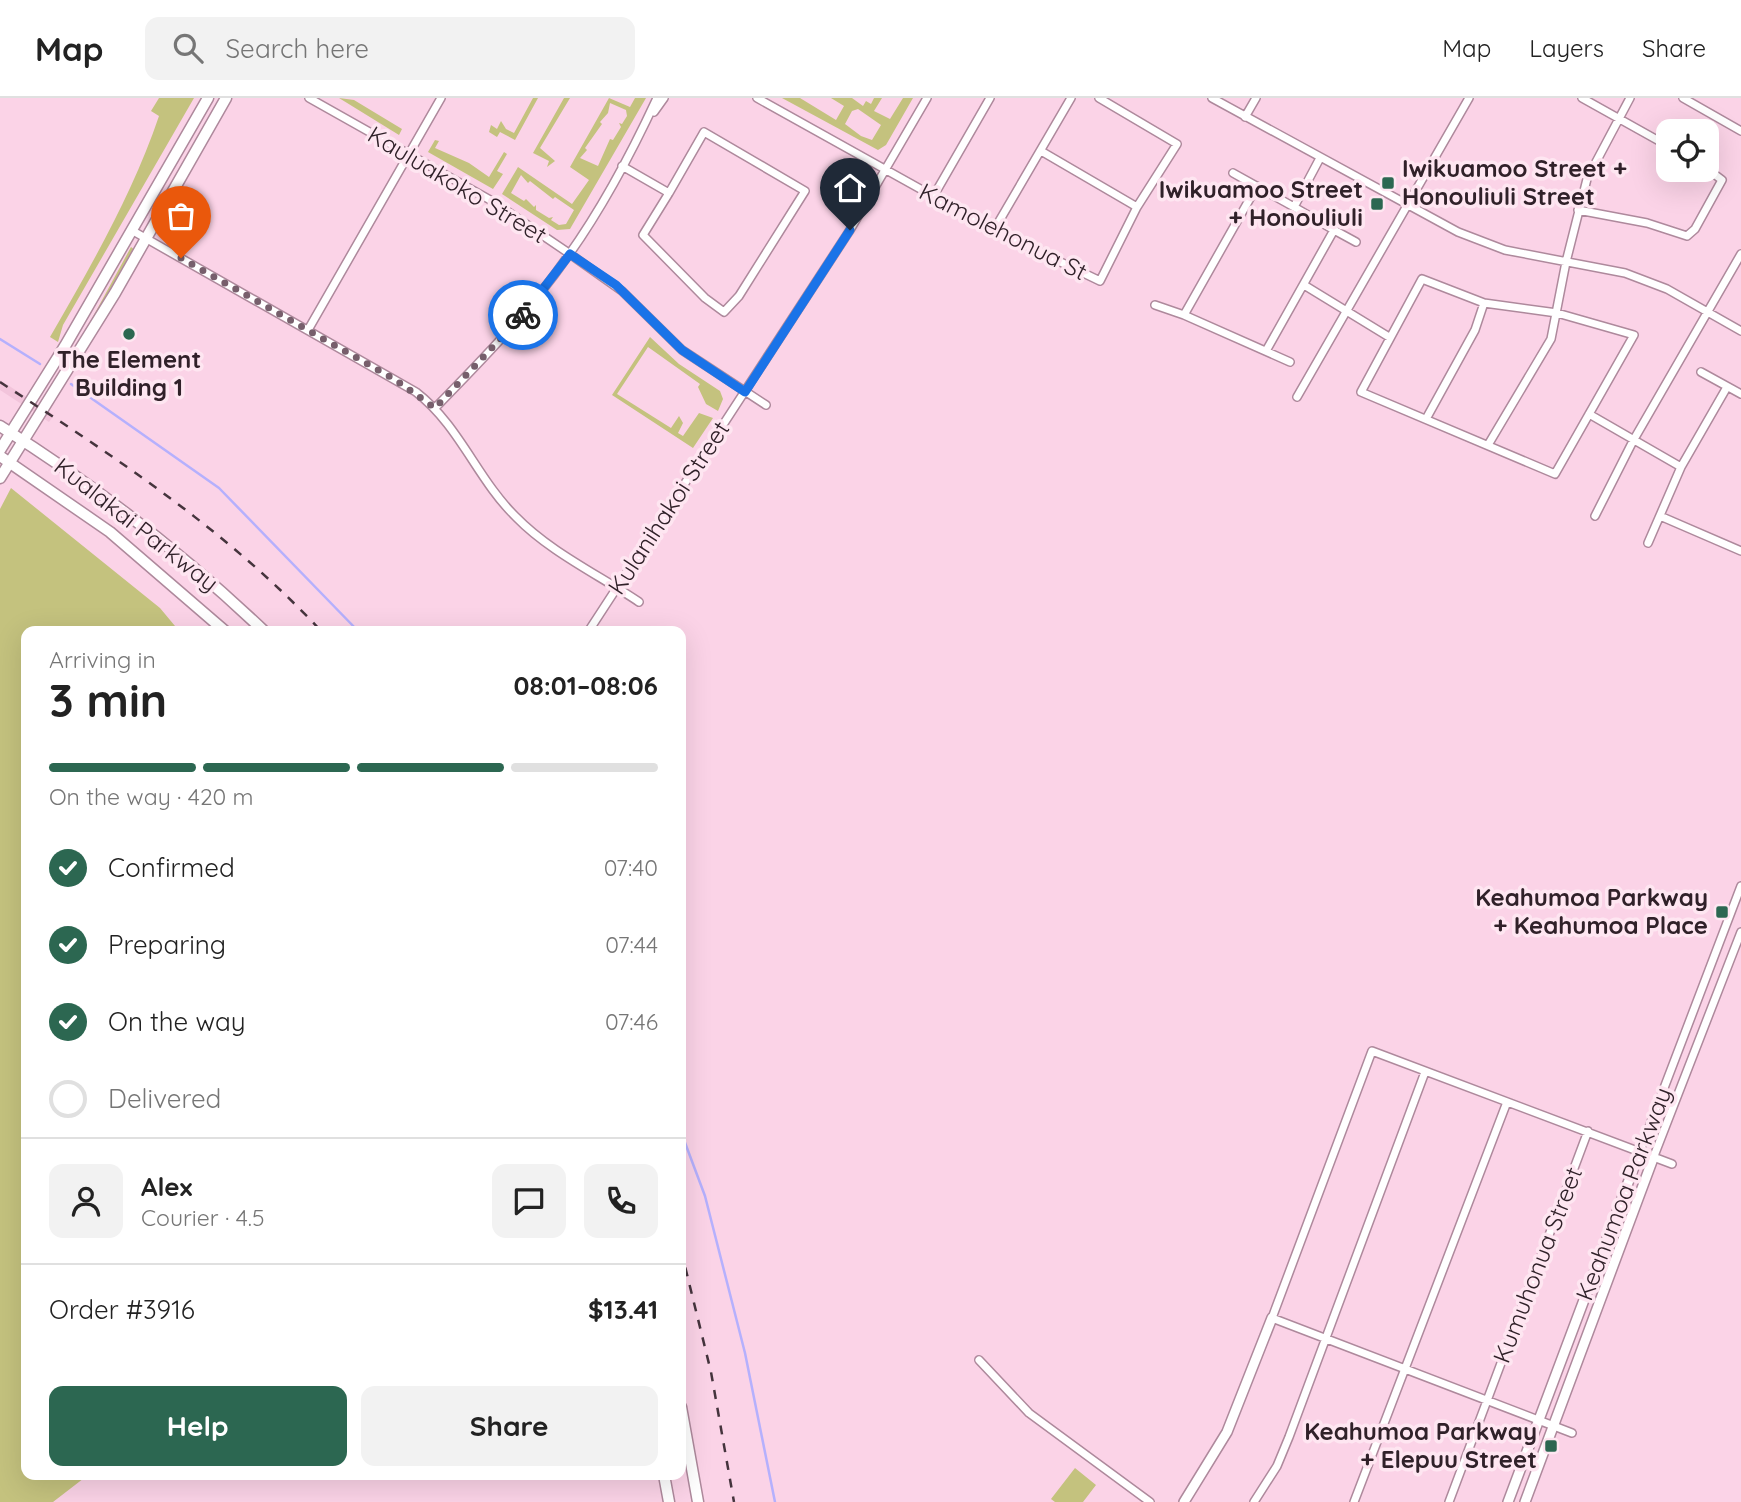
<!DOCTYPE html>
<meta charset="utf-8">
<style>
body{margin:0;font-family:Quicksand,sans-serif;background:#f2f2f2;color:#222;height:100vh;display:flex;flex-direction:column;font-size:26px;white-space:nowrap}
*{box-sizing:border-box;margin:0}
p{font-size:23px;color:#767676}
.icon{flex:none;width:38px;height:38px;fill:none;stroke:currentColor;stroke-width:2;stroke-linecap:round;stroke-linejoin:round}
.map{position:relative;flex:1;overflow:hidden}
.panel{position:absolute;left:21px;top:528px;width:665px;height:854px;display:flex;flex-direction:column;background:#fff;border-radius:14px;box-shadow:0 7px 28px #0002}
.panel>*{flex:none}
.fabs{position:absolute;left:1656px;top:21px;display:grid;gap:14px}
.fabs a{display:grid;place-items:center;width:63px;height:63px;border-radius:14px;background:#fff;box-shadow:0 7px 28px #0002;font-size:35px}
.pin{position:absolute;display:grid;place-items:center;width:60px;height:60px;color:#fff;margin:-72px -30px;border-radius:50% 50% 50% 0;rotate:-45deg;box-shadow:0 0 7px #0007}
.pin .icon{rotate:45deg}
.courier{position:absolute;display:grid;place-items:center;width:70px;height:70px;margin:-35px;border:5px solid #1a73e8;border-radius:50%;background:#fff;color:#222;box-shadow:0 2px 9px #0007}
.overview em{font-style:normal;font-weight:800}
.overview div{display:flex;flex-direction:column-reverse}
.overview{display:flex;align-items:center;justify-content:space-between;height:119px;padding:0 28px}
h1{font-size:46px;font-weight:800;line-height:52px}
.bar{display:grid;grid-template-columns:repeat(4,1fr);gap:10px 7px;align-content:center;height:84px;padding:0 28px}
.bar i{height:9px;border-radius:5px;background:#e0e0e0}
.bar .active{background:#2c6751}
.bar p{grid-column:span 4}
.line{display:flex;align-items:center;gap:18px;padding:0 28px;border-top:2px solid #e0e0e0}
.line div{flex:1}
.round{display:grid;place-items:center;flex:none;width:74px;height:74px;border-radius:14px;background:#f2f2f2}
ol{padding:0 28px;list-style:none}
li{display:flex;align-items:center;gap:21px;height:77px}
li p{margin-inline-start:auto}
li .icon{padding:7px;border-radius:50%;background:#2c6751;color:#fff;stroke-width:4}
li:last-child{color:#767676}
li i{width:38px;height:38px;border:4px solid #e0e0e0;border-radius:50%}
.cta{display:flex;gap:14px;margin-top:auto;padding:14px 28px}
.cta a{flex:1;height:80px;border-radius:14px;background:#2c6751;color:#fff;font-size:28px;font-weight:800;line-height:80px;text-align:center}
.cta a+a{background:#f2f2f2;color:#222}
header{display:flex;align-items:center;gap:42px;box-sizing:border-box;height:98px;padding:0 35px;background:#fff;border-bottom:2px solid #e0e0e0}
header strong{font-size:33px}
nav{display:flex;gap:38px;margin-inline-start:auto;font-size:24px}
.search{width:490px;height:63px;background:#f2f2f2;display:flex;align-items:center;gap:18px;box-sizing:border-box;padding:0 24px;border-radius:14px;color:#767676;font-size:26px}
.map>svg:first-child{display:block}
.built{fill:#f2c4db}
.green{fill:#c4c27e;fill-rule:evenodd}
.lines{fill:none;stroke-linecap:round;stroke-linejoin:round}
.stream{stroke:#b5b0fd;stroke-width:2.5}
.minor-casing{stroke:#ae899c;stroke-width:10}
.tertiary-casing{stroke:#ae899c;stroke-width:12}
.secondary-casing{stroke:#ae899c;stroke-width:13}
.minor{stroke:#fff;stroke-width:7}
.tertiary{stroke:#fff;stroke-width:9}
.secondary{stroke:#fff;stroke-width:10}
.rail{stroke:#45343d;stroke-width:2.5;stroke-dasharray:9 9;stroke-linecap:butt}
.done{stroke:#775f6c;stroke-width:7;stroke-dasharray:0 12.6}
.route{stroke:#1a73e8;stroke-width:9}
.poi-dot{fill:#2c6751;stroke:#fee6f1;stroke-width:2.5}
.labels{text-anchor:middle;stroke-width:7;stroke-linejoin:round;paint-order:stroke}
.poi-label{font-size:24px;font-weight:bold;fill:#302129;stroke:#fee6f1;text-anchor:end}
.street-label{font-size:24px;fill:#302129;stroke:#fee6f1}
</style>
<header>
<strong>Map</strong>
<div class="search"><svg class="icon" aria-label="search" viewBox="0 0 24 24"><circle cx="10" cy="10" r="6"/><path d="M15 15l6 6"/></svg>Search here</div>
<nav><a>Map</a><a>Layers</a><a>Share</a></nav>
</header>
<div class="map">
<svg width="1741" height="1404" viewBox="0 0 1741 1404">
<rect width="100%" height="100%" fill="#fbd3e7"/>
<path class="built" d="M0 282 54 317 49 324 0 292Z"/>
<path class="green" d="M159 0H194L63 227 58 244 50 239C91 168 133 95 159 18L151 13Z
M339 0 354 2 402 31 399 37Z
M533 0H538L515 42 500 34 497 39 489 34 491 27 497 31 501 23 506 31 514 35Z
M564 0H570L540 50 555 63 547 69 549 63 533 55Z
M609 0 630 9 635 0H646L570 131 557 132 502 96 518 69 572 106 589 82 570 69ZM610 5 626 12 627 18 622 26 619 25 621 29 613 42 610 41 598 68 580 60 587 52 585 50 602 26 600 24 608 15ZM521 77 528 85 530 83 553 101 555 99 574 112 566 126 559 127 551 122 553 119 549 120 536 112V107L534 109 526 101 524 103 511 95Z
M782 0H800L836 22 844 8 831 0H852L863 8 866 3 871 6 874 0H882L874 13 890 21 903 0H913L886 47 878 52ZM858 11 881 27 872 42 861 38 845 26 852 13Z
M435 42 439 43 435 50 469 65 489 79 504 54 507 56 497 73 503 76 493 91 428 54Z
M131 149 135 152 86 238 83 237Z
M650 239 679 266 720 293 723 301 718 313 706 306 698 289 700 286 648 249 617 296 671 330 679 318 683 325 678 335 683 338 699 315 713 320 693 350 612 297Z
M11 390 160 510 180 534H26V1377H88L53 1404H0V411Z
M1075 1370 1096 1387 1083 1404H1055L1051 1401Z"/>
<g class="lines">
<path class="stream" d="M0 241 40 266
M71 286 219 390 359 534
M681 1034 705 1098 745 1255 775 1404"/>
<defs>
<path id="minor" d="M309 0 492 103 570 156 622 193 682 252 766 307
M757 0 994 132 1100 183 1137 109 1177 46 1099 0
M1212 0 1458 134 1505 152 1625 175 1667 191 1741 233
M1582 0 1668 48
M1683 0 1741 33
M654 14 664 0
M1245 19 1256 0
M1041 53 1137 109
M622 68 669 95 643 137 705 200 724 214 739 198 805 93 704 34 669 95
M1233 75 1294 109 1320 60
M933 99 990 0
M1294 109 1334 132
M1578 112 1647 125 1687 138 1695 131 1722 82 1706 70
M994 132 1071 0
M133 133 416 294C460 328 477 381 516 419 550 454 599 477 639 504
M1422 181 1484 205 1557 215 1634 237 1555 376 1361 294Z
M1304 187 1389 239
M1155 207 1184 217 1257 88
M1184 217 1290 264
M308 232 441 0
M1266 253 1334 132 1356 144
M1701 274 1741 296
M1297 299 1469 0
M435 310C482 262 529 214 568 158 603 109 632 54 657 0
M1589 316 1681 369
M1426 321 1475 232 1484 205
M1488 347 1551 241 1566 164 1587 81 1630 0
M1595 418 1633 343 1741 156
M1660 418 1741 453
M1648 445 1681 369 1727 289
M588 534 850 132 927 0
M1640 1053 1741 788
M1654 1058 1741 834
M979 1262 1029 1315 1150 1404
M1572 1335 1272 1220 1372 953 1672 1066
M1254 1404 1277 1368 1289 1339 1425 974
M1354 1404 1507 1004
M1449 1404 1588 1033"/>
<path id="tertiary" d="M1184 1404 1227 1334 1272 1220
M1508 1404 1640 1053
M1525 1404 1654 1058"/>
<path id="secondary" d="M0 328C96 388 183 456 265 534
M0 352 65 248 208 0
M0 358 110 434 226 534
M0 380 115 195 226 0
M681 1309 698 1404
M664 1377 669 1404"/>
</defs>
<use href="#minor" class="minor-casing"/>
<use href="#tertiary" class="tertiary-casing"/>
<use href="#secondary" class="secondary-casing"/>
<use href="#minor" class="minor"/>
<use href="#tertiary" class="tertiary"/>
<use href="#secondary" class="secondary"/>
<path class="rail" d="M0 284C115 359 228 433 322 534
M681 1152 711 1274 734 1404"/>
</g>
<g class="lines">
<path class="done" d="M181 160 394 281 435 310 523 217"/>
<path class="route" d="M523 217 570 156 616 187 682 252 745 294 850 132"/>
</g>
<g class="poi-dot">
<rect x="1381" y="78" width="14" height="14" rx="3.5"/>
<rect x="1370" y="99" width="14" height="14" rx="3.5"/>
<circle cx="129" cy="236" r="7"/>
<rect x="1715" y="807" width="14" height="14" rx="3.5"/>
<rect x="1544" y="1341" width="14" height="14" rx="3.5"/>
</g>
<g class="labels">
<g class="poi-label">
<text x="1402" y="79" text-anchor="start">Iwikuamoo Street +<tspan x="1402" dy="28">Honouliuli Street</tspan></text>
<text x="1363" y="100">Iwikuamoo Street<tspan x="1363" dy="28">+ Honouliuli</tspan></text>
<text x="129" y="270" text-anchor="middle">The Element<tspan x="129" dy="28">Building 1</tspan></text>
<text x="1708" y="808">Keahumoa Parkway<tspan x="1708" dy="28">+ Keahumoa Place</tspan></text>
<text x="1537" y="1342">Keahumoa Parkway<tspan x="1537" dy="28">+ Elepuu Street</tspan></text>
</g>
<g class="street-label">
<text transform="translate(457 87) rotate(31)" y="8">Kauluakoko Street</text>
<text transform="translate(1003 134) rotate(27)" y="8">Kamolehonua St</text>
<text transform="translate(669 410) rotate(-57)" y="8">Kulanihakoi Street</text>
<text transform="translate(136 427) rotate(38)" y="8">Kualakai Parkway</text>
<text transform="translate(1624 1096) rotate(-69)" y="8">Keahumoa Parkway</text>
<text transform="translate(1538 1167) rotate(-69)" y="8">Kumuhonua Street</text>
</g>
</g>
</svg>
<div class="fabs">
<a><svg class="icon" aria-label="locate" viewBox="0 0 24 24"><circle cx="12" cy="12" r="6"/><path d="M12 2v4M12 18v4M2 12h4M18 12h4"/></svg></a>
</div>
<div class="pin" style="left:181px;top:160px;background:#ea580c"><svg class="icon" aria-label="bag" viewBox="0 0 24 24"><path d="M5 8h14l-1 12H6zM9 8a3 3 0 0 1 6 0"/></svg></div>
<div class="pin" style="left:850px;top:132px;background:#1f2937"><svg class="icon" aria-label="home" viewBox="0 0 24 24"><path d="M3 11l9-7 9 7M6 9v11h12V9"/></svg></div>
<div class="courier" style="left:523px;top:217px"><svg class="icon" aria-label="bike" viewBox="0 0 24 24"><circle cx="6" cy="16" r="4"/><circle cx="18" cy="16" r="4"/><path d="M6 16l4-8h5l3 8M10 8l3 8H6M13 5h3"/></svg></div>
<section class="panel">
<div class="overview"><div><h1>3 min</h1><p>Arriving in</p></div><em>08:01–08:06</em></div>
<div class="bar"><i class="active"></i><i class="active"></i><i class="active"></i><i></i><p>On the way · 420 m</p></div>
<ol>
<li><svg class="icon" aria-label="check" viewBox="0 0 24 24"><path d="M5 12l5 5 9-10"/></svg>Confirmed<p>07:40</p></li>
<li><svg class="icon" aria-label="check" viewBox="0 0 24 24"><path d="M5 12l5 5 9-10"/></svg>Preparing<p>07:44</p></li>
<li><svg class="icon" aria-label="check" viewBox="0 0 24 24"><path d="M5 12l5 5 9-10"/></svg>On the way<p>07:46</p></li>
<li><i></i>Delivered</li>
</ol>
<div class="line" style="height:126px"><a class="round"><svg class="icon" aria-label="person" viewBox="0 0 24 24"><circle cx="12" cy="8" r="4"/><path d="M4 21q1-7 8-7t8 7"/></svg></a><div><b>Alex</b><p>Courier · 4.5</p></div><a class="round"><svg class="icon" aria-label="chat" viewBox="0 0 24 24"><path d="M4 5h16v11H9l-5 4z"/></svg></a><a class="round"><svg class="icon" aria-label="phone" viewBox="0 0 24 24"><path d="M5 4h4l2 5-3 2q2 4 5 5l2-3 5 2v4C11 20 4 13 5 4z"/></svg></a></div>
<div class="line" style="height:91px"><div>Order #3916</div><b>$13.41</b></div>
<div class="cta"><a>Help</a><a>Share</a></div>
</section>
</div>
